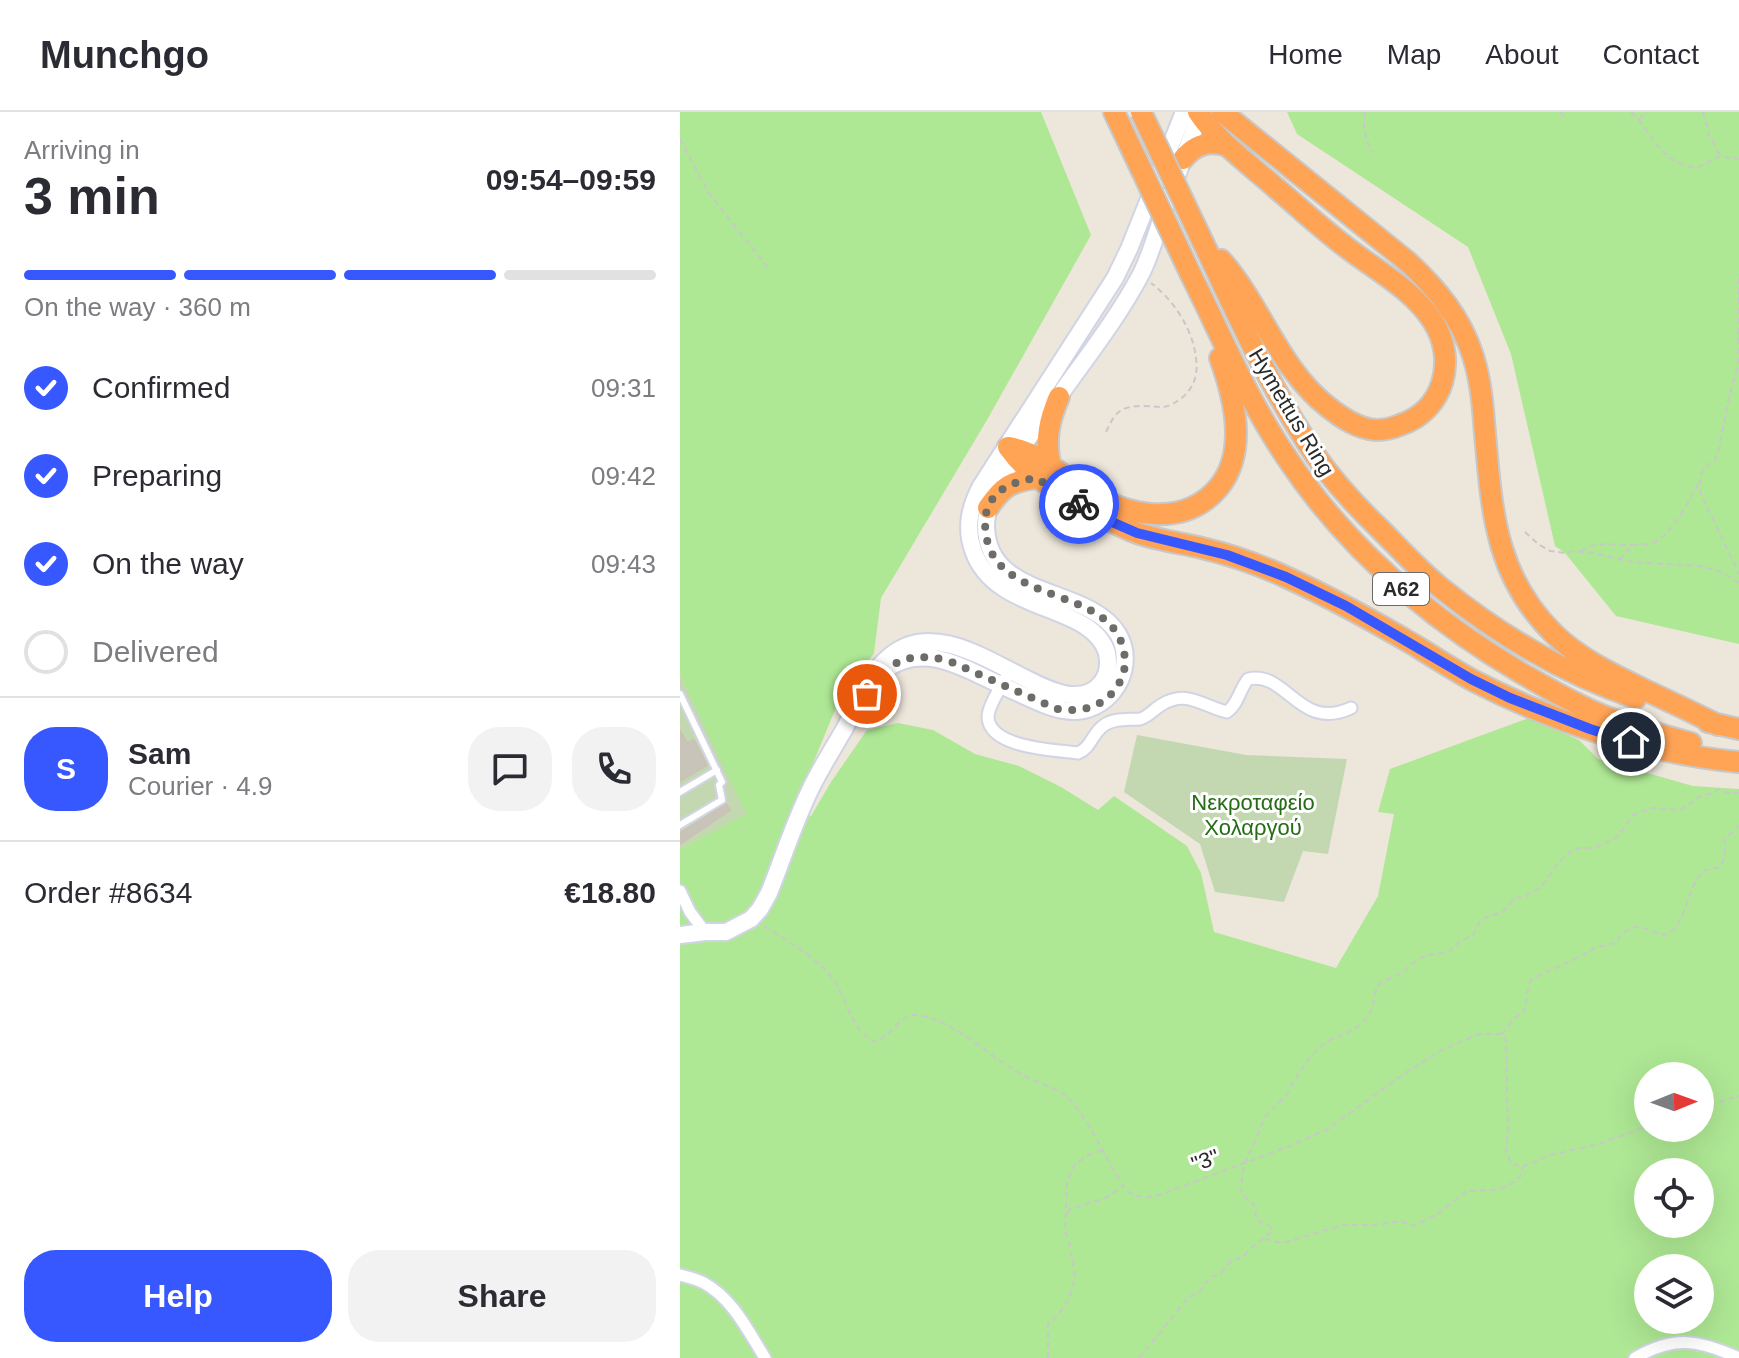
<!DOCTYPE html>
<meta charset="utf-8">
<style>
body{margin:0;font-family:Arial,sans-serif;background:#f2f2f3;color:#2b2b33;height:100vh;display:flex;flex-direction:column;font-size:30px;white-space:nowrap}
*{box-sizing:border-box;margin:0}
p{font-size:26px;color:#7c7c81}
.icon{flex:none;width:44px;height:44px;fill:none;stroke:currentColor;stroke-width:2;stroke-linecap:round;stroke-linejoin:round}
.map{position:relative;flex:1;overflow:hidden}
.details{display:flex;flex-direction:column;background:#fff;width:680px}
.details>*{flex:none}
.needle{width:52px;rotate:89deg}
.fabs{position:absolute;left:954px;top:950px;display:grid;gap:16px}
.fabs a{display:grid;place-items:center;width:80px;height:80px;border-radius:50%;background:#fff;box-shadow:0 8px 32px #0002;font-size:40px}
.pin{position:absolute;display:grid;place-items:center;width:68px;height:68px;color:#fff;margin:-34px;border:4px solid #fff;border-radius:50%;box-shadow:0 2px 8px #0007}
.courier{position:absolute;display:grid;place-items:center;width:80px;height:80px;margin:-40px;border:6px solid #3757ff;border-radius:50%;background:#fff;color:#222;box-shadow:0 2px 10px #0007}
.headline em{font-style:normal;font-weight:700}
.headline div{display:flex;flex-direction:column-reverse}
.headline{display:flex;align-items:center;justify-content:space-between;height:136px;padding:0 24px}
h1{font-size:52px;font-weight:700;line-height:60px}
.bar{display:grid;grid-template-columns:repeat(4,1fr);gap:12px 8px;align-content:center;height:96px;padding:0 24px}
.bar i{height:10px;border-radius:6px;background:#e1e1e2}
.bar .on{background:#3757ff}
.bar p{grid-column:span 4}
.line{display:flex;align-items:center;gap:20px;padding:0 24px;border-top:2px solid #e1e1e2}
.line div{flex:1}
.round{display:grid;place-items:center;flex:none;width:84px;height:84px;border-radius:32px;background:#f2f2f3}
ol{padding:0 24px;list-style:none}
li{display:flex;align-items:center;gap:24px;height:88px}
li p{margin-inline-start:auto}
li .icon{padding:8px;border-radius:50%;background:#3757ff;color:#fff;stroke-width:4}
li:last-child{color:#7c7c81}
li i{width:44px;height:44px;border:4px solid #e1e1e2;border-radius:50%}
.primary-button{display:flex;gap:16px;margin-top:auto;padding:16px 24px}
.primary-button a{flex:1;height:92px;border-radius:32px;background:#3757ff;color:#fff;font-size:32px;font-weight:700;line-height:92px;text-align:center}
.primary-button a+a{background:#f2f2f3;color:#2b2b33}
header{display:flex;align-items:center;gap:48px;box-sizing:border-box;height:112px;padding:0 40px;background:#fff;border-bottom:2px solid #e1e1e2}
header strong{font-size:38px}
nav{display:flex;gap:44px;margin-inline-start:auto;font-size:28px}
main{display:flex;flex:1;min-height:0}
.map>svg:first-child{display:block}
.green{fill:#aee894;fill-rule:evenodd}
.cemetery{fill:#c3d8b1}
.building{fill:#c8c4ba;stroke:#c9c2b5;stroke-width:2}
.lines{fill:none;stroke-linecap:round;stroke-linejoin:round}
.lane-casing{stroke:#d1d4e4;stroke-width:10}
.street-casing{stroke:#d1d4e4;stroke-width:15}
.secondary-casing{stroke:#d1d4e4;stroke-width:20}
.highway-casing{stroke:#c8c8c8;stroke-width:24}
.path{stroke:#c8c8c8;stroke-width:2;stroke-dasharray:6 4;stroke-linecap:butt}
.lane{stroke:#fff;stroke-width:6}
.street{stroke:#fff;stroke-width:11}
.secondary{stroke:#fff;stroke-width:16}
.highway{stroke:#ffa355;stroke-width:20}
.highway-bridge-casing{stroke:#c8c8c8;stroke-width:24;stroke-linecap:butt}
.highway-bridge{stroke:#ffa355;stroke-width:20}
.done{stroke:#6e6c68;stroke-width:8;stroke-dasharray:0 14.4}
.route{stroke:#3757ff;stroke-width:10}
.labels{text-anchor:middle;stroke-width:6;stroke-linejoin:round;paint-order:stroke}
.shield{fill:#fff;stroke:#6a6a6a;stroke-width:2}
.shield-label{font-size:20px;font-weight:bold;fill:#2a2a2a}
.street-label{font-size:22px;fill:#2a2a2a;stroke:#fff}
.park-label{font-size:22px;fill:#256d15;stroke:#fff}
</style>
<header>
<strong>Munchgo</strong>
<nav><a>Home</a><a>Map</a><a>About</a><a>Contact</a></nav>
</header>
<main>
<section class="details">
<div class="headline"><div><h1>3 min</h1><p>Arriving in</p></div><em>09:54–09:59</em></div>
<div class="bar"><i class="on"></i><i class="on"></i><i class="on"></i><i></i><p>On the way · 360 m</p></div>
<ol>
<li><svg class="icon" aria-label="check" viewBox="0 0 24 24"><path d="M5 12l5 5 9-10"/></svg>Confirmed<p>09:31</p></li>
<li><svg class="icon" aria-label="check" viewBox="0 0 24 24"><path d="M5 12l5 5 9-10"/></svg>Preparing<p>09:42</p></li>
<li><svg class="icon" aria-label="check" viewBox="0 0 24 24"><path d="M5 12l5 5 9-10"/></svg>On the way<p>09:43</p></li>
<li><i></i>Delivered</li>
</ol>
<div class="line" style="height:144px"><b class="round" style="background:#3757ff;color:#fff">S</b><div><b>Sam</b><p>Courier · 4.9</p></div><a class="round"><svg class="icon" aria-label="chat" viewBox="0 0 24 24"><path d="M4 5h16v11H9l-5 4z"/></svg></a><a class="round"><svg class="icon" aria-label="phone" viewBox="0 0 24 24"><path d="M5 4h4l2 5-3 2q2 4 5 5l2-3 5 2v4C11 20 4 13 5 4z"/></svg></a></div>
<div class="line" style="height:104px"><div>Order #8634</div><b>€18.80</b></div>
<div class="primary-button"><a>Help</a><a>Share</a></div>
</section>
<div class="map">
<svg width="1059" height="1246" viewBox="0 0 1059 1246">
<rect width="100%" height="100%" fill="#ede6db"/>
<path class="green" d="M0 0H361L411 123 307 308 201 486 194 541 155 598 112 702 131 704 151 670 187 618 218 611 253 618 295 642 339 654 381 675 418 698 434 684 507 734 521 761 534 820 656 856 698 784 714 702 698 700 710 657 849 606 899 628 918 647 1013 674 1059 677V1246H0V737L65 702 0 563ZM968 964H1020V1016H968ZM968 1060H1020V1112H968ZM968 1156H1020V1208H968Z
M607 0H1059V532L936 504 885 441 875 434 831 242 788 135 617 22Z"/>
<path class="cemetery" d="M0 563 66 702 0 737Z
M457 623 566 643 667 647 648 742 623 739 604 790 535 780 520 732 444 680Z"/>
<path class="building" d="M0 619 7 631 14 628 27 653 0 669Z
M46 692 50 698 0 732V721Z"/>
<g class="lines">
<defs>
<path id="lane" d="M0 582 42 670 39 673 42 688 0 713
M0 680 37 658"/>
<path id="street" d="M330 559C324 570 308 593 308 605 309 636 375 638 398 641 411 636 412 622 423 614 433 606 447 608 460 607 468 605 473 598 481 593 507 577 522 594 547 600 558 592 559 579 568 567 607 558 619 620 671 596
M0 779 10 800 25 820
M0 1163C8 1165 17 1167 24 1171 53 1187 68 1219 85 1246
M955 1246C995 1223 1019 1228 1059 1246"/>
<path id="secondary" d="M208 556C242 533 277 552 310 568 327 576 345 584 363 592 376 597 389 601 404 598 436 591 456 552 438 522 409 473 307 489 306 414 305 377 360 311 382 280 409 242 438 205 460 164 470 145 476 123 483 102 495 68 508 34 521 0
M0 823 25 820H46L71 807 80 797 89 781C103 746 115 708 132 674 142 654 154 635 165 616 177 591 188 562 210 544 278 487 380 625 422 570 428 562 429 551 427 541 412 490 315 503 293 438 285 415 290 395 301 374L435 166 449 137 504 0"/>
<path id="highway" d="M434 0 461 57
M518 0C538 30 569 52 596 76 621 97 644 119 670 138 699 160 733 178 753 209 777 247 765 298 720 313 713 316 704 318 696 318 678 317 662 306 648 295 599 257 581 193 541 148
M542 0 728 150C757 177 781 206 793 244 801 269 803 295 805 322 812 399 815 464 874 522 901 548 934 563 967 579 991 590 1014 601 1038 613
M503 47C515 32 529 28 548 34
M520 124C553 193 584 264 626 329 646 362 672 390 700 417 720 437 739 458 761 476 819 523 885 562 956 586
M511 163C542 225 568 289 607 346 667 437 750 507 843 562 869 577 896 593 924 604 952 615 981 623 1011 631
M328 335C345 359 362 369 387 385 410 398 433 412 457 421 478 428 500 431 522 436 552 443 580 453 608 466 652 486 695 510 736 534 755 546 774 558 794 569 874 610 969 642 1059 650
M328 335C360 340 380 363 406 379 447 404 504 417 539 375 568 339 554 285 540 246
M370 352C365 327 369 308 379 285
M308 396C323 374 330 370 356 366
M1028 610 1059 617"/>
</defs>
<use href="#lane" class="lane-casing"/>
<use href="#street" class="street-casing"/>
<use href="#secondary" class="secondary-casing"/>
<use href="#highway" class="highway-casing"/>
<path class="path" d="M685 0C682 16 686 27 692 41
M880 0 885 6
M951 0C977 26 977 49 1017 56L1040 44 1059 47
M1023 0 1029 23 1040 43
M959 7 967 0
M0 27 28 80 87 155
M1059 166 1058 253 1049 286 1039 336 1035 348C1020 356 1018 367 1021 382L1059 462
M426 320C430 312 433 304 440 299 453 291 469 295 483 295 491 294 498 289 504 284 520 269 518 250 513 231 506 208 491 186 471 171
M845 420 858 432 870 439 885 441 896 439 913 441 952 450 1021 454 1041 460 1059 471
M901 439C914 428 935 434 952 433
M939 448 953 433C959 432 968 433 973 431 991 424 1009 388 1018 372
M84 814C108 829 131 842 150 863 167 883 169 919 196 930 209 925 217 908 230 904 237 901 247 905 254 907 287 920 313 947 343 963 360 972 379 975 392 990 415 1016 426 1051 447 1079 459 1086 466 1087 479 1083L610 1034 648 1017 725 961 760 939 799 922H821L826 929 828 1021 826 1039 831 1051 842 1055 871 1043 919 1032 968 1014
M822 922 833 908 844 899 849 872 853 866 889 850 915 836 935 831C958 797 973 829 989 821 1002 815 1007 786 1014 773 1017 767 1020 761 1026 758 1032 756 1038 758 1042 752 1046 745 1044 735 1045 727L1059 714
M1020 996 1059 984
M388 1101 390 1097 425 1086 442 1075
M585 1127 603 1131 663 1113H694L721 1109 733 1114 756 1103 787 1079 813 1078 828 1074 842 1063V1056
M368 1246V1212L379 1202 389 1187 395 1166 390 1133 385 1120 387 1069 395 1052 414 1040 422 1039
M459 1246 508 1186 521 1178 529 1166 541 1161 551 1149 563 1145 569 1138 590 1121 592 1118 590 1114C574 1109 577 1107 574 1092L569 1090 560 1076C563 1068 562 1060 565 1052 568 1042 574 1034 577 1025 579 1019 581 1013 584 1007 590 996 602 991 608 980 617 964 626 948 640 935 652 923 670 923 682 911 686 907 690 902 692 896 695 888 693 880 699 873 704 866 713 866 720 862 727 857 732 851 739 847 749 841 759 842 769 840L779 830 793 823 800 809 807 805 823 800 835 786 846 784 861 775 881 748 889 741 898 736H915L937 725 953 703 973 696 1001 698 1022 683 1030 682 1039 677 1045 680 1059 681"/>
<use href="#lane" class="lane"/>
<use href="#street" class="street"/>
<use href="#secondary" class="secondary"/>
<use href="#highway" class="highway"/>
<defs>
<path id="highway-bridge" d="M461 0 520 124
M461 57 511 163"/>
</defs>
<use href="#highway-bridge" class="highway-bridge-casing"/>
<use href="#highway-bridge" class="highway-bridge"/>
</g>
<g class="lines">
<path class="done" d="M187 582C209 548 227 540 267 548L377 597C399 600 418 597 433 580 443 568 447 555 444 540 433 475 322 493 307 428 305 419 304 407 307 398 315 375 335 370 356 366L399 392"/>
<path class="route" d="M399 392 432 410 457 421 547 443 606 465 666 494 791 567 830 586 910 617 951 630"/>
</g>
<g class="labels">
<rect class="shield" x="693" y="461" width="56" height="32" rx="6"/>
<g class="shield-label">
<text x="721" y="484">Α62</text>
</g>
<g class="street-label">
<text transform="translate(612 300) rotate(59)" y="8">Hymettus Ring</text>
<text transform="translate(525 1048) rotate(-20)" y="8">"3"</text>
</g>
<g class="park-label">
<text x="573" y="698">Νεκροταφείο<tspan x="573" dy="25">Χολαργού</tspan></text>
</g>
</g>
</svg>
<div class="fabs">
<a><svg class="needle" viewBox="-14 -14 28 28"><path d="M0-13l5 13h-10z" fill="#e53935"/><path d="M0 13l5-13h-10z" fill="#7c7c81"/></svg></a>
<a><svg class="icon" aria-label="locate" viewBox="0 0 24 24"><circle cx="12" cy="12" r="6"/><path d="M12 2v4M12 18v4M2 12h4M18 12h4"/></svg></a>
<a><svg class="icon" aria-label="layers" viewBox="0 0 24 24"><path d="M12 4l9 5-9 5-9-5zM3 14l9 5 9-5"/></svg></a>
</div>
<div class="pin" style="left:187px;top:582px;background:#ea580c"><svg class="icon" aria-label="bag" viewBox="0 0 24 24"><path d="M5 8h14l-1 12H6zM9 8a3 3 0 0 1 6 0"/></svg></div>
<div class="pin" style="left:951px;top:630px;background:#1f2937"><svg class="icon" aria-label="home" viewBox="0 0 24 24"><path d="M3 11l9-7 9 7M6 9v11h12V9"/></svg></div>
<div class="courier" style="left:399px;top:392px"><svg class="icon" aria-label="bike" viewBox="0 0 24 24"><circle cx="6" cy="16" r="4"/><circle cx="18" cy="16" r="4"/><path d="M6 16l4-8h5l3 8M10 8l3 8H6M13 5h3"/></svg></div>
</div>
</main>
